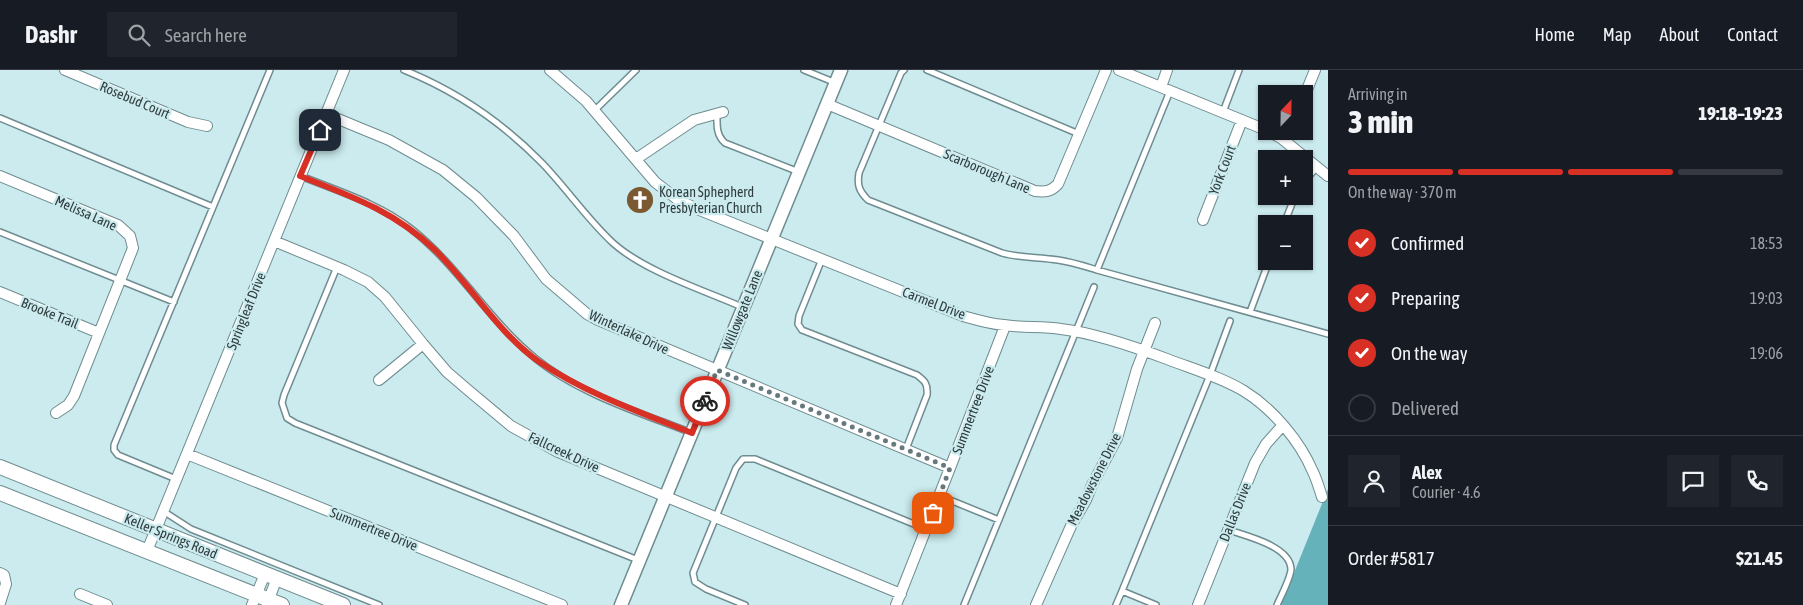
<!DOCTYPE html>
<meta charset="utf-8">
<style>
body{margin:0;font-family:"Asap Condensed",sans-serif;background:#20242c;color:#f1f3f6;height:100vh;display:flex;flex-direction:column;font-size:19px;white-space:nowrap}
*{box-sizing:border-box;margin:0}
p{font-size:16px;color:#9ea1a6}
.icon{flex:none;width:28px;height:28px;fill:none;stroke:currentColor;stroke-width:2;stroke-linecap:round;stroke-linejoin:round}
.map{position:relative;flex:1;overflow:hidden}
.side{display:flex;flex-direction:column;background:#171b24;width:475px}
.side>*{flex:none}
.needle{width:32px;rotate:22deg}
.buttons{position:absolute;left:1258px;top:15px;display:grid;gap:10px}
.buttons a{display:grid;place-items:center;width:55px;height:55px;border-radius:0px;background:#171b24;box-shadow:0 1px 4px #0004;font-size:25px}
.pin{position:absolute;display:grid;place-items:center;width:42px;height:42px;color:#fff;margin:-21px;border-radius:10px;box-shadow:0 2px 8px #0006}
.courier{position:absolute;display:grid;place-items:center;width:50px;height:50px;margin:-25px;border:4px solid #d93025;border-radius:50%;background:#fff;color:#222;box-shadow:0 1px 6px #0007}
.head em{font-style:normal;font-weight:800}
.head div{display:flex;flex-direction:column-reverse}
.head{display:flex;align-items:center;justify-content:space-between;height:85px;padding:0 20px}
h1{font-size:32px;font-weight:800;line-height:38px}
.bar{display:grid;grid-template-columns:repeat(4,1fr);gap:8px 5px;align-content:center;height:60px;padding:0 20px}
.bar i{height:6px;border-radius:4px;background:#363941}
.bar .on{background:#d93025}
.bar p{grid-column:span 4}
.line{display:flex;align-items:center;gap:12px;padding:0 20px;border-top:1px solid #363941}
.line div{flex:1}
.round{display:grid;place-items:center;flex:none;width:52px;height:52px;border-radius:0px;background:#20242c}
ol{padding:0 20px;list-style:none}
li{display:flex;align-items:center;gap:15px;height:55px}
li p{margin-inline-start:auto}
li .icon{padding:5px;border-radius:50%;background:#d93025;color:#fff;stroke-width:4}
li:last-child{color:#9ea1a6}
li i{width:28px;height:28px;border:2px solid #363941;border-radius:50%}
header{display:flex;align-items:center;gap:30px;box-sizing:border-box;height:70px;padding:0 25px;background:#171b24;border-bottom:1px solid #363941}
header strong{font-size:24px}
nav{display:flex;gap:28px;margin-inline-start:auto;font-size:18px}
.search{width:350px;height:45px;background:#20242c;display:flex;align-items:center;gap:12px;box-sizing:border-box;padding:0 18px;border-radius:0px;color:#9ea1a6;font-size:19px}
main{display:flex;flex:1;min-height:0}
.map>svg:first-child{display:block}
.forest{fill:#66b2bb}
.lines{fill:none;stroke-linecap:round;stroke-linejoin:round}
.service-casing{stroke:#6f8c90;stroke-width:8}
.minor-casing{stroke:#6f8c90;stroke-width:12}
.tertiary-casing{stroke:#6f8c90;stroke-width:15}
.secondary-casing{stroke:#6f8c90;stroke-width:16}
.service{stroke:#fff;stroke-width:5}
.minor{stroke:#fff;stroke-width:10}
.tertiary{stroke:#fff;stroke-width:12}
.secondary{stroke:#fff;stroke-width:14}
.done{stroke:#66797c;stroke-width:5;stroke-dasharray:0 9}
.route{stroke:#d93025;stroke-width:6}
.labels{text-anchor:middle;stroke-width:4.5;stroke-linejoin:round;paint-order:stroke}
.street-label{font-size:14px;fill:#303c3e;stroke:#cbebee}
.poi-label{font-size:14px;fill:#303c3e;stroke:#cbebee;text-anchor:start}
</style>
<header>
<strong>Dashr</strong>
<div class="search"><svg class="icon" aria-label="search" viewBox="0 0 24 24"><circle cx="10" cy="10" r="6"/><path d="M15 15l6 6"/></svg>Search here</div>
<nav><a>Home</a><a>Map</a><a>About</a><a>Contact</a></nav>
</header>
<main>
<div class="map">
<svg width="1328" height="535" viewBox="0 0 1328 535">
<rect width="100%" height="100%" fill="#cbebee"/>
<path class="forest" d="M1328 419V535H1281Z"/>
<g class="lines">
<defs>
<path id="service" d="M404 0C456 21 503 53 542 93 567 119 587 149 613 173 644 201 703 220 742 237
M804 0 836 13
M904 0 901 3 859 103C857 115 859 121 868 130L1002 183C1020 188 1039 187 1058 190 1072 192 1084 196 1097 200L1328 264
M927 0 1079 64
M594 41 636 0
M1223 42 1239 0
M717 44C717 55 716 65 725 73L799 102
M0 48 213 137
M301 106C337 121 378 133 410 158 458 195 488 250 535 288 577 323 641 343 692 363
M1304 112 1317 97
M1284 154 1295 126
M0 162 174 232
M822 189 799 246 798 254 802 260 917 305C925 311 928 314 927 325L906 379
M337 197 284 325 282 333 287 348 295 353 638 490
M1097 200 1170 21
M1250 242 1269 191
M176 409 118 385 114 380V375L270 0
M940 426 999 450
M163 441 191 459 379 535
M1229 460C1246 466 1290 476 1291 499 1291 507 1281 526 1277 535
M1122 521 1210 305 1230 251
M745 535 706 519 695 512 693 503 736 398 743 389H755L926 459
M964 535 1094 217
M1116 535 1122 521 1156 535"/>
<path id="minor" d="M65 0 188 52 207 56
M550 0 586 31 655 112 677 129 697 139 963 246C977 250 990 254 1004 255 1023 258 1042 256 1061 259 1095 263 1135 277 1167 289 1193 299 1221 307 1244 321 1273 339 1300 371 1313 402 1317 410 1319 418 1322 427
M1119 0 1266 60
M1161 17 1167 0
M1304 27 1315 0
M827 34 1035 121C1045 122 1051 122 1058 114L1106 0
M326 44 389 70 443 100 476 127 514 166 546 209 587 244 598 250 950 398
M1268 61 1281 68 1328 106
M636 89 694 50 723 42
M0 106 118 155 130 166 133 178 74 326 68 335 56 343
M1203 150 1242 50
M274 171 344 200 368 212 385 227 423 274 447 302 468 320 511 356 558 382 901 524
M0 222 99 263
M379 310 423 274
M187 384 562 535
M147 481 344 0
M0 503 4 505 6 514 0 533
M80 524 107 535
M267 534 277 508
M252 535 265 504
M896 535 950 398 1005 256
M1036 535 1071 456 1086 430 1092 415 1117 368 1137 299 1155 253
M1198 535 1255 393 1266 374 1283 355"/>
<path id="tertiary" d="M621 535 841 0"/>
<path id="secondary" d="M0 397 343 535
M0 423 282 535"/>
</defs>
<use href="#service" class="service-casing"/>
<use href="#minor" class="minor-casing"/>
<use href="#tertiary" class="tertiary-casing"/>
<use href="#secondary" class="secondary-casing"/>
<use href="#service" class="service"/>
<use href="#minor" class="minor"/>
<use href="#tertiary" class="tertiary"/>
<use href="#secondary" class="secondary"/>
</g>
<g class="lines">
<path class="done" d="M705 331 717 300 950 398 933 443"/>
<path class="route" d="M320 60 300 106C351 126 394 141 435 180 471 215 496 261 538 291 585 323 639 342 692 363L705 331"/>
</g>
<defs>
<symbol id="church-disc" viewBox="-11 -11 22 22"><circle r="9.5" fill="#7b5a31" stroke="#cbebee"/><path d="M-1.2-6h2.4v3.5h3.3v2.4h-3.3V6h-2.4V-.1h-3.3v-2.4h3.3Z" fill="#fff"/></symbol>
</defs>
<g fill-rule="evenodd">
<use href="#church-disc" x="624" y="114" width="32" height="32"/>
</g>
<g class="labels">
<g class="street-label">
<text transform="translate(135 30) rotate(23)" y="5">Rosebud Court</text>
<text transform="translate(1222 100) rotate(-69)" y="5">York Court</text>
<text transform="translate(987 101) rotate(23)" y="5">Scarborough Lane</text>
<text transform="translate(86 143) rotate(24)" y="5">Melissa Lane</text>
<text transform="translate(934 233) rotate(21)" y="5">Carmel Drive</text>
<text transform="translate(742 240) rotate(-68)" y="5">Willowgate Lane</text>
<text transform="translate(246 241) rotate(-68)" y="5">Springleaf Drive</text>
<text transform="translate(50 243) rotate(22)" y="5">Brooke Trail</text>
<text transform="translate(629 262) rotate(25)" y="5">Winterlake Drive</text>
<text transform="translate(973 340) rotate(-69)" y="5">Summertree Drive</text>
<text transform="translate(564 382) rotate(25)" y="5">Fallcreek Drive</text>
<text transform="translate(1094 409) rotate(-63)" y="5">Meadowstone Drive</text>
<text transform="translate(1235 442) rotate(-68)" y="5">Dallas Drive</text>
<text transform="translate(374 459) rotate(22)" y="5">Summertree Drive</text>
<text transform="translate(171 466) rotate(22)" y="5">Keller Springs Road</text>
</g>
<g class="poi-label">
<text x="659" y="127">Korean Sphepherd<tspan x="659" dy="16">Presbyterian Church</tspan></text>
</g>
</g>
</svg>
<div class="buttons">
<a><svg class="needle" viewBox="-14 -14 28 28"><path d="M0-13l5 13h-10z" fill="#e53935"/><path d="M0 13l5-13h-10z" fill="#9ea1a6"/></svg></a>
<a>+</a>
<a>−</a>
</div>
<div class="pin" style="left:933px;top:443px;background:#ea580c"><svg class="icon" aria-label="bag" viewBox="0 0 24 24"><path d="M5 8h14l-1 12H6zM9 8a3 3 0 0 1 6 0"/></svg></div>
<div class="pin" style="left:320px;top:60px;background:#1f2937"><svg class="icon" aria-label="home" viewBox="0 0 24 24"><path d="M3 11l9-7 9 7M6 9v11h12V9"/></svg></div>
<div class="courier" style="left:705px;top:331px"><svg class="icon" aria-label="bike" viewBox="0 0 24 24"><circle cx="6" cy="16" r="4"/><circle cx="18" cy="16" r="4"/><path d="M6 16l4-8h5l3 8M10 8l3 8H6M13 5h3"/></svg></div>
</div>
<section class="side">
<div class="head"><div><h1>3 min</h1><p>Arriving in</p></div><em>19:18–19:23</em></div>
<div class="bar"><i class="on"></i><i class="on"></i><i class="on"></i><i></i><p>On the way · 370 m</p></div>
<ol>
<li><svg class="icon" aria-label="check" viewBox="0 0 24 24"><path d="M5 12l5 5 9-10"/></svg>Confirmed<p>18:53</p></li>
<li><svg class="icon" aria-label="check" viewBox="0 0 24 24"><path d="M5 12l5 5 9-10"/></svg>Preparing<p>19:03</p></li>
<li><svg class="icon" aria-label="check" viewBox="0 0 24 24"><path d="M5 12l5 5 9-10"/></svg>On the way<p>19:06</p></li>
<li><i></i>Delivered</li>
</ol>
<div class="line" style="height:90px"><a class="round"><svg class="icon" aria-label="person" viewBox="0 0 24 24"><circle cx="12" cy="8" r="4"/><path d="M4 21q1-7 8-7t8 7"/></svg></a><div><b>Alex</b><p>Courier · 4.6</p></div><a class="round"><svg class="icon" aria-label="chat" viewBox="0 0 24 24"><path d="M4 5h16v11H9l-5 4z"/></svg></a><a class="round"><svg class="icon" aria-label="phone" viewBox="0 0 24 24"><path d="M5 4h4l2 5-3 2q2 4 5 5l2-3 5 2v4C11 20 4 13 5 4z"/></svg></a></div>
<div class="line" style="height:65px"><div>Order #5817</div><b>$21.45</b></div>
</section>
</main>
